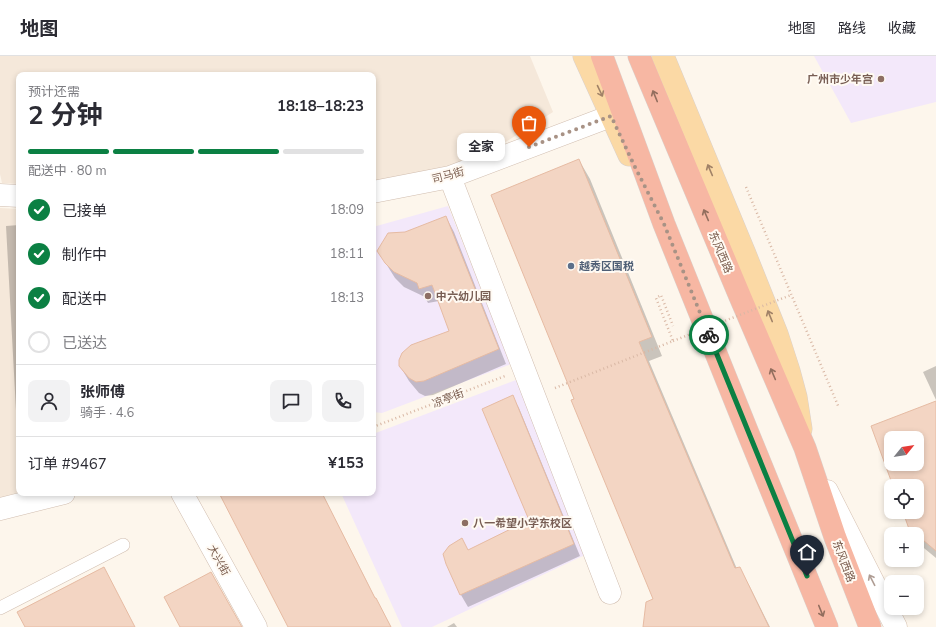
<!DOCTYPE html>
<html lang="zh">
<meta charset="utf-8">
<style>
body{margin:0;font-family:"Nunito Sans","Noto Sans SC",sans-serif;background:#f2f2f3;color:#2b2b33;height:100vh;display:flex;flex-direction:column;font-size:15px;white-space:nowrap}
*{box-sizing:border-box;margin:0}
p{font-size:13px;color:#7c7c81}
.icon{flex:none;width:22px;height:22px;fill:none;stroke:currentColor;stroke-width:2;stroke-linecap:round;stroke-linejoin:round}
.map{position:relative;flex:1;overflow:hidden}
.panel{position:absolute;left:16px;top:16px;width:360px;height:424px;display:flex;flex-direction:column;background:#fff;border-radius:8px;box-shadow:0 2px 6px #0003}
.panel>*{flex:none}
.needle{width:26px;rotate:60deg}
.controls{position:absolute;left:884px;top:375px;display:grid;gap:8px}
.controls a{display:grid;place-items:center;width:40px;height:40px;border-radius:8px;background:#fff;box-shadow:0 2px 6px #0003;font-size:20px}
.pin{position:absolute;display:grid;place-items:center;width:34px;height:34px;color:#fff;margin:-41px -17px;border-radius:50% 50% 50% 0;rotate:-45deg;box-shadow:0 0 4px #0007}
.pin .icon{rotate:45deg}
.courier{position:absolute;display:grid;place-items:center;width:40px;height:40px;margin:-20px;border:3px solid #0b8043;border-radius:50%;background:#fff;color:#222;box-shadow:0 1px 5px #0007}
.bubble{position:absolute;height:28px;border-radius:8px;background:#fff;box-shadow:0 2px 6px #0003;font-size:13px;font-weight:700;line-height:28px;text-align:center}
.summary em{font-style:normal;font-weight:700}
.summary div{display:flex;flex-direction:column-reverse}
.summary{display:flex;align-items:center;justify-content:space-between;height:68px;padding:0 12px}
h1{font-size:26px;font-weight:700;line-height:30px}
.bar{display:grid;grid-template-columns:repeat(4,1fr);gap:6px 4px;align-content:center;height:48px;padding:0 12px}
.bar i{height:5px;border-radius:3px;background:#e1e1e2}
.bar .on{background:#0b8043}
.bar p{grid-column:span 4}
.line{display:flex;align-items:center;gap:10px;padding:0 12px;border-top:1px solid #e1e1e2}
.line div{flex:1}
.round{display:grid;place-items:center;flex:none;width:42px;height:42px;border-radius:8px;background:#f2f2f3}
ol{padding:0 12px;list-style:none}
li{display:flex;align-items:center;gap:12px;height:44px}
li p{margin-inline-start:auto}
li .icon{padding:4px;border-radius:50%;background:#0b8043;color:#fff;stroke-width:4}
li:last-child{color:#7c7c81}
li i{width:22px;height:22px;border:2px solid #e1e1e2;border-radius:50%}
header{display:flex;align-items:center;gap:24px;box-sizing:border-box;height:56px;padding:0 20px;background:#fff;border-bottom:1px solid #e1e1e2}
header strong{font-size:19px}
nav{display:flex;gap:22px;margin-inline-start:auto;font-size:14px}
.map>svg:first-child{display:block}
.residential{fill:#f5e8da}
.education{fill:#f3e8fa}
.shadow{fill:#0003;fill-rule:evenodd}
.building{fill:#f3d5c3;stroke:#e6bba3;fill-rule:evenodd}
.lines{fill:none;stroke-linecap:round;stroke-linejoin:round}
.lane-casing{stroke:#d1beb0;stroke-width:14}
.street-casing{stroke:#d1beb0;stroke-width:23}
.secondary-casing{stroke:#d6c0b0;stroke-width:23}
.primary-casing{stroke:#dad1cd;stroke-width:23}
.highway-casing{stroke:#dad1cd;stroke-width:23}
.path{stroke:#d9b8a5;stroke-width:2.5;stroke-dasharray:1 3;stroke-linecap:butt}
.lane{stroke:#fff;stroke-width:13}
.street{stroke:#fff;stroke-width:22}
.secondary{stroke:#fff;stroke-width:22}
.primary{stroke:#fbd9a5;stroke-width:22}
.highway{stroke:#f7b7a3;stroke-width:22}
.path-bridge{stroke:#d9b8a5;stroke-width:2.5;stroke-dasharray:1 3;stroke-linecap:butt}
.oneway{stroke:#a18267}
.oneway2{stroke:#936e5e}
.oneway3{stroke:#af9d94}
.done{stroke:#a89285;stroke-width:4;stroke-dasharray:0 7.2}
.route{stroke:#0b8043;stroke-width:5}
.education-dot{fill:#8d6e63;stroke:#fffaf3;stroke-width:1.5}
.service-dot{fill:#5c6f8a;stroke:#fffaf3;stroke-width:1.5}
.labels{text-anchor:middle;stroke-width:4;stroke-linejoin:round;paint-order:stroke}
.education-label{font-size:11px;font-weight:bold;fill:#785e54;stroke:#fffaf3;text-anchor:start}
.street-label{font-size:11px;fill:#7a5c4d;stroke:#fffaf3}
.service-label{font-size:11px;font-weight:bold;fill:#4e5e75;stroke:#fffaf3;text-anchor:start}
</style>
<header>
<strong>地图</strong>
<nav><a>地图</a><a>路线</a><a>收藏</a></nav>
</header>
<div class="map">
<svg width="936" height="571" viewBox="0 0 936 571">
<rect width="100%" height="100%" fill="#fdf6ec"/>
<path class="residential" d="M0 0H530L553 56 450 121 373 136V19H19V128L2 127 0 118Z
M0 152 19 153V436L0 442Z"/>
<path class="education" d="M814 0H936V46L851 67Z
M448 150 511 308 382 357 373 356V171Z
M516 324 587 498 432 571H402L341 437H373V378Z"/>
<path class="shadow" d="M579 104 590 123 662 300 649 305 737 513 739 512 750 531 770 571H644L654 544 575 343Z
M446 161 454 176 506 308 433 339 425 340 419 337 409 325 400 310 450 275 439 245 428 247 425 241 404 231 395 222 378 195 405 177Z
M19 169V410L6 170Z
M936 310V344L923 316Z
M512 340 519 352 580 500 468 551 461 539 447 508 468 495 530 465Z
M936 347V502L919 488 917 485V478H913L910 473 904 456H917V430H894L872 371ZM891 382H917V408H891Z
M229 437H322L375 542 391 571H289Z
M454 567 457 571H447Z"/>
<path class="building" d="M579 103 652 281 639 286 735 512 740 511 769 571H643L646 546 653 543 571 344 574 343 491 139Z
M446 160 499 293 424 325 416 326 409 322 399 310V304L402 297 411 289 449 275 432 229 419 233 417 227 394 216 385 207 377 195 388 177 405 176Z
M513 339 574 488 460 539 446 508 443 498 449 490 462 482 468 494 529 464 482 353Z
M936 345V495L917 479V478H915L909 473 903 456H917V430H893L871 370ZM891 382H917V408H891Z
M219 437H322L375 542H376L391 571H288Z
M104 511 135 571H25L17 556Z
M211 516 242 571H180L164 541Z"/>
<g class="lines">
<defs>
<path id="lane" d="M0 552 123 489"/>
<path id="street" d="M450 121 610 537
M373 136 450 121 611 60
M0 139 19 140
M182 437 256 571
M0 453 64 437"/>
<path id="secondary" d="M827 435 896 571"/>
<path id="primary" d="M584 0 629 99
M663 0 745 198 777 278 789 315 796 341 801 373"/>
<path id="highway" d="M602 0 664 168 750 382 827 571
M639 0 741 243 805 392 835 481 870 571"/>
</defs>
<use href="#lane" class="lane-casing"/>
<use href="#street" class="street-casing"/>
<use href="#secondary" class="secondary-casing"/>
<use href="#primary" class="primary-casing"/>
<use href="#highway" class="highway-casing"/>
<path class="path" d="M746 131 839 352
M555 332 673 285 656 242 661 239 673 270
M373 371 505 320"/>
<use href="#lane" class="lane"/>
<use href="#street" class="street"/>
<use href="#secondary" class="secondary"/>
<use href="#primary" class="primary"/>
<use href="#highway" class="highway"/>
<path class="path-bridge" d="M673 285 791 239"/>
</g>
<defs><path id="oneway-shaft" d="M-6 0H5M1.5-3L5.5 0L1.5 3" fill="none" stroke-width="1.6" stroke-linecap="round" stroke-linejoin="round"/></defs>
<g class="oneway">
<use href="#oneway-shaft" transform="translate(600 35) rotate(65)"/>
<use href="#oneway-shaft" transform="translate(710 114) rotate(-113)"/>
<use href="#oneway-shaft" transform="translate(770 260) rotate(-112)"/>
</g>
<g class="oneway2">
<use href="#oneway-shaft" transform="translate(655 40) rotate(-112)"/>
<use href="#oneway-shaft" transform="translate(706 159) rotate(-113)"/>
<use href="#oneway-shaft" transform="translate(773 318) rotate(-113)"/>
<use href="#oneway-shaft" transform="translate(821 555) rotate(68)"/>
</g>
<use class="oneway3" href="#oneway-shaft" transform="translate(872 524) rotate(-117)"/>
<g class="lines">
<path class="done" d="M529 91 611 60 635 111 664 168 709 279"/>
<path class="route" d="M709 279 807 520"/>
</g>
<g class="education-dot">
<circle cx="881" cy="23" r="4"/>
<circle cx="428" cy="240" r="4"/>
<circle cx="465" cy="467" r="4"/>
</g>
<circle class="service-dot" cx="571" cy="210" r="4"/>
<g class="labels">
<g class="education-label">
<text x="873" y="27" text-anchor="end">广州市少年宫</text>
<text x="436" y="244">中六幼儿园</text>
<text x="473" y="471">八一希望小学东校区</text>
</g>
<g class="street-label">
<text transform="translate(448 119) rotate(-15)" y="4">司马街</text>
<text transform="translate(721 196) rotate(67)" y="4">东风西路</text>
<text transform="translate(448 342) rotate(-21)" y="4">凉亭街</text>
<text transform="translate(219 504) rotate(61)" y="4">大兴街</text>
<text transform="translate(844 505) rotate(69)" y="4">东风西路</text>
</g>
<g class="service-label">
<text x="579" y="214">越秀区国税</text>
</g>
</g>
</svg>
<div class="controls">
<a><svg class="needle" viewBox="-14 -14 28 28"><path d="M0-13l5 13h-10z" fill="#e53935"/><path d="M0 13l5-13h-10z" fill="#7c7c81"/></svg></a>
<a><svg class="icon" aria-label="locate" viewBox="0 0 24 24"><circle cx="12" cy="12" r="6"/><path d="M12 2v4M12 18v4M2 12h4M18 12h4"/></svg></a>
<a>+</a>
<a>−</a>
</div>
<div class="pin" style="left:529px;top:91px;background:#ea580c"><svg class="icon" aria-label="bag" viewBox="0 0 24 24"><path d="M5 8h14l-1 12H6zM9 8a3 3 0 0 1 6 0"/></svg></div>
<div class="pin" style="left:807px;top:520px;background:#1f2937"><svg class="icon" aria-label="home" viewBox="0 0 24 24"><path d="M3 11l9-7 9 7M6 9v11h12V9"/></svg></div>
<div class="courier" style="left:709px;top:279px"><svg class="icon" aria-label="bike" viewBox="0 0 24 24"><circle cx="6" cy="16" r="4"/><circle cx="18" cy="16" r="4"/><path d="M6 16l4-8h5l3 8M10 8l3 8H6M13 5h3"/></svg></div>
<div class="bubble" style="left:457px;top:77px;width:48px">全家</div>
<section class="panel">
<div class="summary"><div><h1>2 分钟</h1><p>预计还需</p></div><em>18:18–18:23</em></div>
<div class="bar"><i class="on"></i><i class="on"></i><i class="on"></i><i></i><p>配送中 · 80 m</p></div>
<ol>
<li><svg class="icon" aria-label="check" viewBox="0 0 24 24"><path d="M5 12l5 5 9-10"/></svg>已接单<p>18:09</p></li>
<li><svg class="icon" aria-label="check" viewBox="0 0 24 24"><path d="M5 12l5 5 9-10"/></svg>制作中<p>18:11</p></li>
<li><svg class="icon" aria-label="check" viewBox="0 0 24 24"><path d="M5 12l5 5 9-10"/></svg>配送中<p>18:13</p></li>
<li><i></i>已送达</li>
</ol>
<div class="line" style="height:72px"><a class="round"><svg class="icon" aria-label="person" viewBox="0 0 24 24"><circle cx="12" cy="8" r="4"/><path d="M4 21q1-7 8-7t8 7"/></svg></a><div><b>张师傅</b><p>骑手 · 4.6</p></div><a class="round"><svg class="icon" aria-label="chat" viewBox="0 0 24 24"><path d="M4 5h16v11H9l-5 4z"/></svg></a><a class="round"><svg class="icon" aria-label="phone" viewBox="0 0 24 24"><path d="M5 4h4l2 5-3 2q2 4 5 5l2-3 5 2v4C11 20 4 13 5 4z"/></svg></a></div>
<div class="line" style="height:52px"><div>订单 #9467</div><b>¥153</b></div>
</section>
</div>
